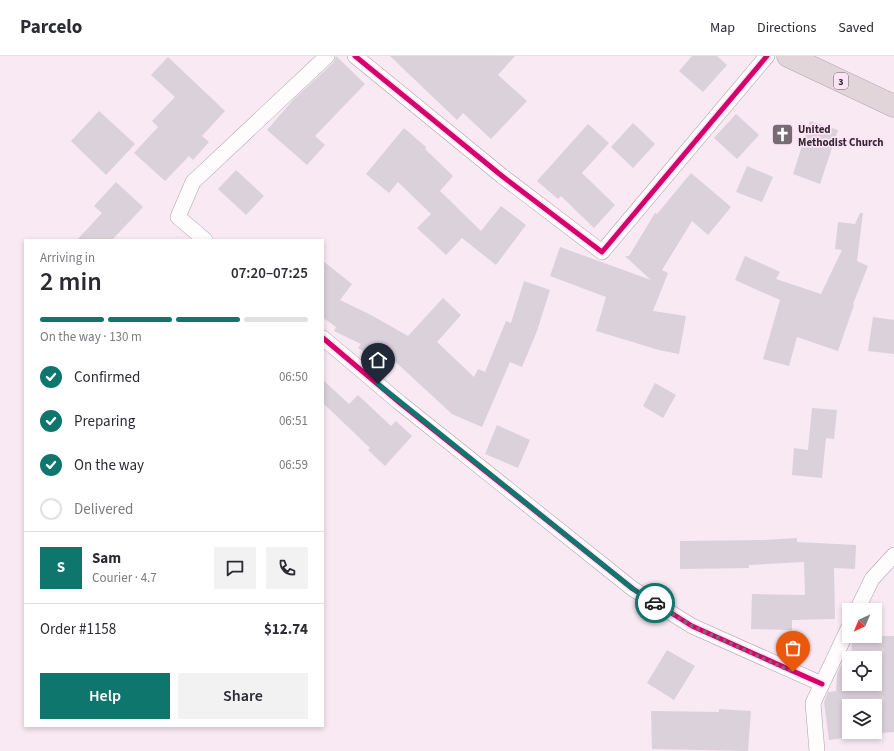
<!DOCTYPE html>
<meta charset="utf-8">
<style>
body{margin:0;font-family:"Source Sans 3",sans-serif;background:#f2f2f3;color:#2b2b33;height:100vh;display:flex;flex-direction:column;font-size:15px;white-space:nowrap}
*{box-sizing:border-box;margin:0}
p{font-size:13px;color:#7c7c81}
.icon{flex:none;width:22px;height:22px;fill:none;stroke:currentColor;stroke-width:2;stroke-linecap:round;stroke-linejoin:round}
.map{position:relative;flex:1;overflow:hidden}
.drawer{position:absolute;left:24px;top:183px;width:300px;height:488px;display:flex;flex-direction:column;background:#fff;border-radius:0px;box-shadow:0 2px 6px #0003}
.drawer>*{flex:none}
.needle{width:26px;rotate:224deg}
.buttons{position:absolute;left:842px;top:547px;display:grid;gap:8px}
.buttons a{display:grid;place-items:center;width:40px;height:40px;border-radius:0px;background:#fff;box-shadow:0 2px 6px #0003;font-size:20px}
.pin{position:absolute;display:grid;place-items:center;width:34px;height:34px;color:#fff;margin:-41px -17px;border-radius:50% 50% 50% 0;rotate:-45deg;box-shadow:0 0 4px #0007}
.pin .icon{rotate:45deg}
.courier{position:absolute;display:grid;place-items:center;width:40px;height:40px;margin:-20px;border:3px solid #0f766e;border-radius:50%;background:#fff;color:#222;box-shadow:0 1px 5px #0007}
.overview em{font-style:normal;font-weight:600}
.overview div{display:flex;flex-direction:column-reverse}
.overview{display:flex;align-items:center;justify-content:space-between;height:68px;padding:0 16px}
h1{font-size:26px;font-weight:600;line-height:30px}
.bar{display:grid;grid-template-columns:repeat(4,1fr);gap:6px 4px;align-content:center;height:48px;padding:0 16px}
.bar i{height:5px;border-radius:3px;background:#e1e1e2}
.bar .selected{background:#0f766e}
.bar p{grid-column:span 4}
.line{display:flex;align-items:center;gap:10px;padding:0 16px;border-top:1px solid #e1e1e2}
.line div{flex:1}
.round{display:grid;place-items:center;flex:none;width:42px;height:42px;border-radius:0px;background:#f2f2f3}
ol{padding:0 16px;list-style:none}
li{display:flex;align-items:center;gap:12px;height:44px}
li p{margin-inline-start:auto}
li .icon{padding:4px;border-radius:50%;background:#0f766e;color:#fff;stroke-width:4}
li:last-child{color:#7c7c81}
li i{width:22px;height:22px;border:2px solid #e1e1e2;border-radius:50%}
.action{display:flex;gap:8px;margin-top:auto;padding:8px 16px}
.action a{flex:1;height:46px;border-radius:0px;background:#0f766e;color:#fff;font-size:16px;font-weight:600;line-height:46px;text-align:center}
.action a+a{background:#f2f2f3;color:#2b2b33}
header{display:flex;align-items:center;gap:24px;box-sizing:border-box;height:56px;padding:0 20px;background:#fff;border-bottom:1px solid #e1e1e2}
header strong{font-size:19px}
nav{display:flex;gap:22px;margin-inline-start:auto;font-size:14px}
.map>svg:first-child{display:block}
.building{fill:#dbd1da;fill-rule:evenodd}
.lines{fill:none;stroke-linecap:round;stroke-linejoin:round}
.street-casing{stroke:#ada1a9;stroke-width:16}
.highway-casing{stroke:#b5a4ac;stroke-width:23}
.street{stroke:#fefcfd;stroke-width:15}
.highway{stroke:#e1d5da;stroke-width:22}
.cycleway-casing{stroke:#fee3f4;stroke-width:8}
.cycleway{stroke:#d6006c;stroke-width:5}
.done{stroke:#786c74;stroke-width:4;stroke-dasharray:0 7.2}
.route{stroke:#0f766e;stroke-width:5}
.labels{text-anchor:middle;stroke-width:3.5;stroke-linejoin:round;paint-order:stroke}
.shield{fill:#fee3f4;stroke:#70616b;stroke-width:1}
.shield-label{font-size:10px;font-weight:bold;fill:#332930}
.poi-label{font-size:11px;font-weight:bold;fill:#332930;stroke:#fee3f4;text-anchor:start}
</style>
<header>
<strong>Parcelo</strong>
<nav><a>Map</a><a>Directions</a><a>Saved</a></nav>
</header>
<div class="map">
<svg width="894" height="695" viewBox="0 0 894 695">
<rect width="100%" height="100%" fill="#f8e9f3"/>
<path class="building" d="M336 0 365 28 315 80 325 89 307 109 267 74 294 43 333 7Z
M390 0H515L498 19 527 45 491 83 463 57 457 64Z
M692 0H717L727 9 703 36 679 15Z
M168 1 225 55 202 80 209 86 193 104 189 100 165 125 134 97 158 71 152 65 175 41 151 19Z
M99 55 135 88 106 119 71 85Z
M736 58 759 79 737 103 714 82Z
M810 65 838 74 820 128 793 118Z
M633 67 655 88 633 112 611 91Z
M588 68 609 87 582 117 615 149 594 172 561 140 558 143 537 125Z
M404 72 426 91 425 93 453 120 440 135 481 175 501 150 526 169 496 209 462 182 446 199 417 172 431 158 398 126 389 137 366 118Z
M747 110 773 121 762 146 736 136Z
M236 114 264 140 246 159 218 133Z
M691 117 731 151 708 179 692 165 662 214 668 217 653 255 686 260 679 298 659 294 596 275 606 241 550 220 560 191 651 224 625 200H629L655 157 657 158Z
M116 126 143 151 112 184H77L102 157 94 150Z
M860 157H863L857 205 868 210 853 248 854 249 838 295 797 281 789 310 763 303 780 244 735 224 745 200 780 216 776 223 821 238 842 194 835 193 838 166 855 168Z
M323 205 352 228 340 244 371 259 408 280 443 242 461 259 437 286 474 321 478 313 485 316 506 265 511 267 524 225 550 234 537 275 522 311 510 306 482 371 452 358 388 299 383 307 358 292 361 288 334 275 336 271 325 263 323 265Z
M873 261 894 264V298L868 295Z
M323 324 349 348 358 339 391 370 396 365 412 380 385 410 368 394 370 392 323 347Z
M655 327 676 339 663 362 643 350Z
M812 352 837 354 834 383 826 382 822 422 792 419 794 392 808 394Z
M497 369 530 384 518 412 485 398Z
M797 482V486L856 489 855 513 834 512 835 563 792 564V574L751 573 752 538 805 539 804 506 749 509V512L680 513V485L764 484Z
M855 580H894V676L864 678V679L829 684 824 646 828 636 836 635 837 618 845 601 851 602 852 586ZM849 602H875V628H849ZM849 650H875V676H849Z
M667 594 695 610 674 644 647 627Z
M719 653 751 655 748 695 652 693 651 655 719 656Z"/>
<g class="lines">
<defs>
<path id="street" d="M355 0 502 120 602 196 767 0
M205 184 178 161 193 126 327 0
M323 282 400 347 633 533 692 570 822 628
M857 554 872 523 894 499
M817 695 813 647 849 571"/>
<path id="highway" d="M788 0 894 50"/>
</defs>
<use href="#street" class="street-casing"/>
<use href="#highway" class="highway-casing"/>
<use href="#street" class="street"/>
<use href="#highway" class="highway"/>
<defs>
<path id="cycleway" d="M355 0 502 120 602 196 767 0
M323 282 400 347 633 533 692 570 822 628"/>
</defs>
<use href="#cycleway" class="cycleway-casing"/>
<use href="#cycleway" class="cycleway"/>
</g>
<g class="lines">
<path class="done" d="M655 547 692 570 793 616"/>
<path class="route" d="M378 328 633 533 655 547"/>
</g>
<defs>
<symbol id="church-square" viewBox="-11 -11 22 22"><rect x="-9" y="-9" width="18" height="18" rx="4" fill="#786c74" stroke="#fee3f4"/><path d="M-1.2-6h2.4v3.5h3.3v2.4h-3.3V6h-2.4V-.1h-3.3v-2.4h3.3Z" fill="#fff"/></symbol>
</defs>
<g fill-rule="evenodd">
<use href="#church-square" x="770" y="66" width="25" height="25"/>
</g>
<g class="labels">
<rect class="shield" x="834" y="17" width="14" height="16" rx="3"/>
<g class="shield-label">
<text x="841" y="29">3</text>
</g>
<g class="poi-label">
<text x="798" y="77">United<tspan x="798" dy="13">Methodist Church</tspan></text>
</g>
</g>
</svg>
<div class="buttons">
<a><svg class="needle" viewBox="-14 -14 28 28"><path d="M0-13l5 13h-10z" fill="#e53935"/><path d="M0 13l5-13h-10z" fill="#7c7c81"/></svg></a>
<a><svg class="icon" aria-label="locate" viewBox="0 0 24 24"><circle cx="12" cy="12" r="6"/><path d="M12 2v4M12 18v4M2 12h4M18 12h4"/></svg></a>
<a><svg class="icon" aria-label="layers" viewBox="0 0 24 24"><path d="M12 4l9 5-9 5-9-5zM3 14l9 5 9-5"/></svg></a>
</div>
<div class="pin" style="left:793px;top:616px;background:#ea580c"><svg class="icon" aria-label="bag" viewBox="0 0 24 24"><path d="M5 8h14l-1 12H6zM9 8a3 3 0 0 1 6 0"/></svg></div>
<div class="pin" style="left:378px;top:328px;background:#1f2937"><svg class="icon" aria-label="home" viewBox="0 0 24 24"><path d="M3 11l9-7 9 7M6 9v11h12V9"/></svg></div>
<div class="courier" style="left:655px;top:547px"><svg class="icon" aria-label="car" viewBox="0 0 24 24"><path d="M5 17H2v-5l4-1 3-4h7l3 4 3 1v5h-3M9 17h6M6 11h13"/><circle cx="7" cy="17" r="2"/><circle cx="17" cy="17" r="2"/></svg></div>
<section class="drawer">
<div class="overview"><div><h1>2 min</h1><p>Arriving in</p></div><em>07:20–07:25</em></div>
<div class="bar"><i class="selected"></i><i class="selected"></i><i class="selected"></i><i></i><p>On the way · 130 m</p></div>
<ol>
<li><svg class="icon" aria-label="check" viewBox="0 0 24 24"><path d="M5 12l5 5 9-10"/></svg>Confirmed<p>06:50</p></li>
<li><svg class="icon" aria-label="check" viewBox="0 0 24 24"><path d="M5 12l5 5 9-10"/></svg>Preparing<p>06:51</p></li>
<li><svg class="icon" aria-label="check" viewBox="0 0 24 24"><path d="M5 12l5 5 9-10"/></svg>On the way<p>06:59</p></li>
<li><i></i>Delivered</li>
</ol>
<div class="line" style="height:72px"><b class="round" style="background:#0f766e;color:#fff">S</b><div><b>Sam</b><p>Courier · 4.7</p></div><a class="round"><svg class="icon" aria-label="chat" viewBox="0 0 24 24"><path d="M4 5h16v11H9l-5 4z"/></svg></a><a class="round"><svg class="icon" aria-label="phone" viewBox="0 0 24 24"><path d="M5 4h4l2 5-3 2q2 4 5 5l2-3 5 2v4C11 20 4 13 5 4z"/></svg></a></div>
<div class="line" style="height:52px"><div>Order #1158</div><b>$12.74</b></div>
<div class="action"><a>Help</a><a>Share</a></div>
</section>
</div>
